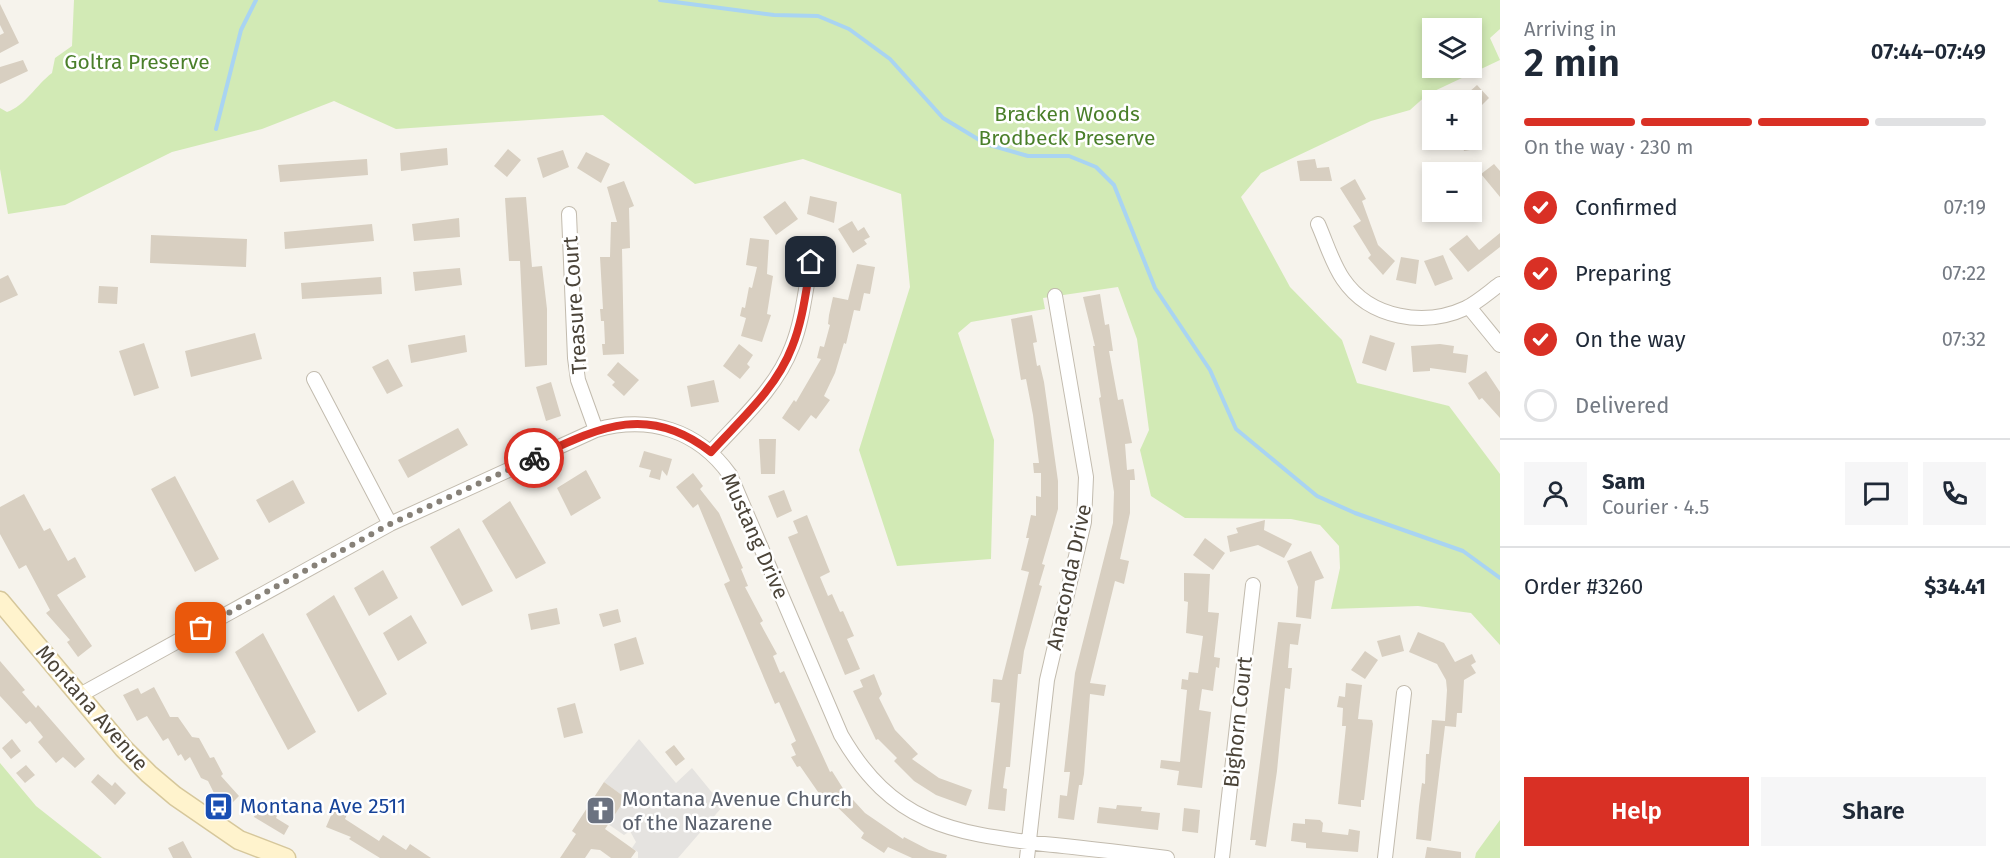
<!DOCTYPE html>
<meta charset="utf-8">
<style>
body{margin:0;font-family:"Fira Sans",sans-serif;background:#f6f6f7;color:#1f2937;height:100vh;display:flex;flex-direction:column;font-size:22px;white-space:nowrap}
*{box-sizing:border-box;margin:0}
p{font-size:20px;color:#747a83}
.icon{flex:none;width:33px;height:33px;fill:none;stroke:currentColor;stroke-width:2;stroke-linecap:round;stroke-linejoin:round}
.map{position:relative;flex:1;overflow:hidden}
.side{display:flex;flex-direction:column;background:#fff;width:510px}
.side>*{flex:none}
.controls{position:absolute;left:1422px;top:18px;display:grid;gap:12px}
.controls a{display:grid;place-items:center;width:60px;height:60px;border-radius:0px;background:#fff;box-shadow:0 3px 9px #0003;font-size:30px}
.pin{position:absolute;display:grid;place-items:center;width:51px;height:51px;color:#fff;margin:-26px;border-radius:12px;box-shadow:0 3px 9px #0006}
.courier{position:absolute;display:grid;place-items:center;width:60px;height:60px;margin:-30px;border:4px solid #d93025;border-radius:50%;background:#fff;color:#222;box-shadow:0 2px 8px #0007}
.headline em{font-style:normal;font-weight:600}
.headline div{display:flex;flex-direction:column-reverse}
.headline{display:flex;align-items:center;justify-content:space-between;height:102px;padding:0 24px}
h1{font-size:39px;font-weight:600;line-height:45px}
.bar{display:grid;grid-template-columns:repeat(4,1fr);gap:9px 6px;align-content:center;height:72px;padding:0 24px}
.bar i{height:8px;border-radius:4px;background:#e0e1e3}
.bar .current{background:#d93025}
.bar p{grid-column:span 4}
.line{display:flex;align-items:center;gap:15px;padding:0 24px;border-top:2px solid #e0e1e3}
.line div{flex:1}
.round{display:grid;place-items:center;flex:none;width:63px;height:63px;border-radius:0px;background:#f6f6f7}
ol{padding:0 24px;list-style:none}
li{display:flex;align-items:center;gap:18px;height:66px}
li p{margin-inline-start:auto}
li .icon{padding:6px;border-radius:50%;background:#d93025;color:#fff;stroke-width:4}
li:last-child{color:#747a83}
li i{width:33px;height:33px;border:3px solid #e0e1e3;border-radius:50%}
.button{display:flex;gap:12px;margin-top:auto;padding:12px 24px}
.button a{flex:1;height:69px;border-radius:0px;background:#d93025;color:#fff;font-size:24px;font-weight:600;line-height:69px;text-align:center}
.button a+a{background:#f6f6f7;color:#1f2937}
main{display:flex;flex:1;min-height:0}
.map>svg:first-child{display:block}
.green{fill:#d2eab5;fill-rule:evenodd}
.parking{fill:#e5e3e0}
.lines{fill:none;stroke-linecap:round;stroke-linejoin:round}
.stream{stroke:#a9d4f2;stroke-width:4}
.building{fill:#d8cfc1}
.street-casing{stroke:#c2bbae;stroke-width:16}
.secondary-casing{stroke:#d6c79b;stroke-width:21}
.street{stroke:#fff;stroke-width:14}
.secondary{stroke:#fff3cd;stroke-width:18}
.done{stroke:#878178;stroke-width:6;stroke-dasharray:0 10.8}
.route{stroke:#d93025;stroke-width:8}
.labels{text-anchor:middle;stroke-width:5;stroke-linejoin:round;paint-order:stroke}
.park-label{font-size:21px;fill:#4a7f2a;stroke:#fff}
.street-label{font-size:21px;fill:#4b4439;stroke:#fff}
.worship-label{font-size:21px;fill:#5b616d;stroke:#fff;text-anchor:start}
.transit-label{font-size:21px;fill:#164399;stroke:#fff;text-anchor:start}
</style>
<main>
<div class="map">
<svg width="1500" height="858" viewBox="0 0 1500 858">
<rect width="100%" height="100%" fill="#f6f3ec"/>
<path class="green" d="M74 0H1500V29L1490 38 1500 60 1428 94 1410 110 1371 121 1261 173 1241 197 1290 287 1342 340 1357 383 1449 406 1500 474V645L1471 613 1418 606 1331 609 1340 568 1339 546 1320 525 1291 519 1185 518 1151 496 1140 450 1149 430 1137 339 1118 287 1043 298 1045 309 971 322 958 333 994 440 991 559 897 566 859 450 910 287 901 194 803 159 695 184 603 115 396 129 334 101 262 129 172 152 65 205 8 214 0 169V108L7 112C25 106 36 85 52 73L55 58 72 46ZM1432 28H1472V68H1432Z
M0 763 36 806 102 858H0Z
M1500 820V858H1475L1476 853Z"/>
<path class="parking" d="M639 739 676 783 692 768 723 806 678 858H638V852L632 848 636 842 630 831 624 835 608 824 626 798 604 782Z"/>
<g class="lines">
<path class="stream" d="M660 0 774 15 818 16 849 29 890 59 943 118 986 144 1028 156H1069L1096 167 1114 185 1155 288 1210 370 1236 429 1317 496 1355 513 1463 551 1500 578
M216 129 241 30 256 0"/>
</g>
<path class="building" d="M0 4 19 43 0 53V35L4 33 0 25Z
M23 60 28 71 0 84V67Z
M1477 85 1489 98 1472 115V100H1460Z
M1461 140H1474L1476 149 1464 151Z
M447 148 448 165 401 171 400 153Z
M508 149 521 160 507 177 494 166Z
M563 150 569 167 543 178 537 158Z
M586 152 610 164 601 183 577 168Z
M367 159 368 175 280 182 278 165Z
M1315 159 1317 168 1329 167 1332 181H1300L1297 161Z
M1494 164 1500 171V197L1481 174Z
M1355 179 1366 199 1362 201 1378 245 1395 261 1383 275 1368 258 1371 255 1353 226 1361 221 1340 188Z
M624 181 634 206 629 208 630 248 622 249 624 354 603 355 602 344H605L604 321H601L600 309H603L600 257H610L611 222H617L607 187Z
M810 196 837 202 834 223 807 214Z
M526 197 532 267 542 266 547 309V365L525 367 520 261H509L505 198Z
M785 201 798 219 776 235 763 217Z
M459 218 460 237 414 241 412 224Z
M852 221 858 231 864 227 870 237 864 240 867 244 853 253 838 229Z
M372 224 374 241 285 249 284 232Z
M1500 233V247L1468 272 1449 249 1467 235 1479 250Z
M151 235 247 239 246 267 150 263Z
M750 238 769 240 767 274 773 276 767 314 771 315 762 342 741 336 746 318 740 316 742 307 745 308 749 287 752 288 757 267 746 265Z
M1443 255 1453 279 1435 286 1424 261Z
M1401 257 1419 260 1416 284 1396 280Z
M857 264 875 267 870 294 864 293 860 311 854 310 846 344 844 343 835 373 824 396 830 400 816 419 811 415 799 431 782 418 794 400 796 402 821 359 817 358 820 346 824 347 830 325 828 324 829 315 833 297 848 300Z
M460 268 462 285 415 291 413 272Z
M8 275 18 295 0 303V279Z
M381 277 382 294 302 299 301 283Z
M99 286 118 287 117 304 98 303Z
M1100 294 1105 325 1109 324 1113 351H1109L1118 400 1123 399 1132 443 1125 444 1127 470 1134 469 1135 480H1130V513L1120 559 1129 561 1124 584 1115 581 1090 683 1106 685 1104 696 1090 694 1084 774 1082 785H1079L1074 820 1058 818 1060 795 1067 796 1070 772H1064L1075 673 1113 523 1114 492 1099 398 1101 397 1093 346H1095L1083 297Z
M1032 315 1037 342 1033 343 1037 366 1040 365 1044 382 1058 481V509L1042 564 1045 565 1039 585 1042 586 1024 651 1021 674H1018L1010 767H1006L1003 788 1007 789 1005 811 988 809 1000 703 991 702 993 679 1002 680 1029 572 1021 570 1029 538H1026L1031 515 1036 516V496L1041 497V473H1034L1033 463H1039L1033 415 1026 379 1021 380 1011 319Z
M255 333 262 359 191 377 185 351Z
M465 335 467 352 411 363 408 345Z
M1370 335 1395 343 1386 371 1362 363Z
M144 343 159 388 134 396 119 351Z
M739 344 753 355 747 364 750 367 740 379 723 366Z
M1440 344 1454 346 1453 353 1468 355 1466 373 1430 368V371L1413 372 1411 346Z
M388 359 403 386 387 394 372 367Z
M618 362 639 380 624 396 612 385 615 382 607 375Z
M1486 371 1500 392V418L1482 398 1479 400 1468 383Z
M714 380 719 402 691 407 687 386Z
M551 382 561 416 546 421 536 387Z
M458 428 468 445 408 478 398 460Z
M759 439H776L775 474H761Z
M644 451 672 459 667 476 662 470 660 480 649 477 651 470 639 467Z
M586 470 601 498 571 516 557 488Z
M693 473 703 486 700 489 719 513 743 568 741 569 748 586 745 587 763 621 760 623 777 654 773 656 780 673 784 671 830 772 832 771 844 790 865 813 903 839 904 837 929 850 947 855 946 858H912L888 847 884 853 861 838 864 833 829 799 825 802 800 766 797 767 791 757 796 755 791 744 796 741 779 702 775 704 724 584 730 581 698 504 693 508 676 487Z
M175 476 219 559 195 572 151 489Z
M293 480 305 503 269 523 256 500Z
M784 490 792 511 777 518 768 496Z
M24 494 44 531 50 528 68 561 75 557 86 577 57 595 92 646 78 657 67 642 70 640 46 613 50 610 26 565 19 569 0 534V507Z
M510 501 546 563 516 579 482 521Z
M807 515 830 572 820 577 828 596 832 594 840 612 843 611 854 636 847 639 860 669 845 675 788 537 798 533 793 521Z
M1265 520 1264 530 1292 544 1284 558 1258 545 1230 552 1227 536 1238 533 1236 528Z
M459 528 493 591 462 606 430 547Z
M1205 538 1225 553 1213 570 1193 555Z
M1311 551 1324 578 1315 581 1311 619 1296 617 1298 587 1287 561Z
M383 570 398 598 369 616 354 588Z
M1184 573 1210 574 1208 612 1219 613 1214 657 1220 658 1219 668 1216 667 1213 691 1202 689 1199 710 1211 712 1202 788 1177 785 1179 771 1160 768 1161 760 1180 762 1187 690 1181 689 1182 679 1188 680 1189 672 1198 673 1203 636 1186 633 1188 602 1184 601Z
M334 595 387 694 358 712 306 614Z
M557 608 560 624 531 630 528 614Z
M618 609 621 622 603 627 599 614Z
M411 615 427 643 398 661 383 633Z
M1278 622 1301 624 1298 645 1290 644 1288 668H1292L1291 679 1290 689 1285 688 1277 771 1266 847 1255 845 1256 840H1250Z
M1418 632 1444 643 1455 662 1472 654 1476 662 1471 665 1476 673 1464 680 1462 713H1457L1456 727 1445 726 1431 841 1416 839 1419 806 1422 783 1425 784 1426 754H1429L1432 720 1445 721 1447 690 1446 680 1437 664 1409 652Z
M263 633 316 732 288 750 235 652Z
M1400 635 1404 651 1382 657 1377 641Z
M636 637 644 664 620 671 614 644Z
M1365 651 1378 660 1365 679 1351 670Z
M0 661 25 690 22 692 36 708 38 705 85 759 75 768 63 757 56 763 38 742 43 737 30 721 26 724 0 696Z
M874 674 882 694 879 698 895 730 918 754 912 759 939 778 972 790 966 806 936 795 914 781 894 761 897 758 878 739 876 740 853 691 863 687 860 680Z
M1346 683 1362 685 1358 719 1372 720 1373 724 1364 800H1361V807L1338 804 1346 726H1342L1343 708 1337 707 1339 696 1345 697Z
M154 687 170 717H178L192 737 199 738 210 758 214 757 223 774 221 776 239 796 228 807 214 793 208 781 201 778 190 757 185 761 181 754 178 756 168 738 163 741 147 716 137 721 123 695 138 688 141 694Z
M575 703 583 733 564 738 557 708Z
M12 739 21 751 11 759 2 748Z
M674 745 685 759 676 766 665 752Z
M26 765 35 775 25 783 16 773Z
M98 774 112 786 115 782 126 793 115 805 91 782Z
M604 782 626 798 605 829 636 851 631 858H611L600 850 591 849 585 858H560L576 834 572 831Z
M260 803 279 811 276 818 289 826 284 835 254 817Z
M336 804 349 810 345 819 379 841 383 835 406 850 410 844 431 858H380L349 839 351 837 326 827Z
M1117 805 1142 807 1141 811 1160 813 1158 830 1097 823 1099 807 1116 809Z
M1184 808 1200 810 1198 833 1182 831Z
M1305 819 1320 820 1323 823 1322 832 1348 835 1349 829 1360 831 1358 852 1306 848V843L1291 841 1293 823 1305 824Z
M183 841 192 858H173L168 848Z
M1427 847 1461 852V858H1425Z"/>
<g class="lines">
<defs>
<path id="street" d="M569 214 575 358 578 380 596 430
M1318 224C1326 242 1332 263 1343 279 1370 319 1425 327 1466 308 1478 302 1489 292 1500 284
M1469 307 1500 345
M314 379 390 524
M711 452C740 420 776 389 792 347 803 320 805 290 811 262
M80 695 390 524 596 430C649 415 698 430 730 475L841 735C892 823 950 833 1044 844 1085 848 1126 853 1167 858
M1027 858 1047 680 1084 522 1086 477 1055 296
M1222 858 1253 585
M1385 858 1404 693"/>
<path id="secondary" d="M0 601 124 749 149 774 175 796 239 840 286 858"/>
</defs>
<use href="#street" class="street-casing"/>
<use href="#secondary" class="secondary-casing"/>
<use href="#street" class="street"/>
<use href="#secondary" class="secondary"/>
</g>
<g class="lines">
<path class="done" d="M201 628 390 524 534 458"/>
<path class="route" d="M534 458C598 428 647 402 711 452 740 420 776 389 792 347 803 320 806 290 811 262"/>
</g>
<defs>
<symbol id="bus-square" viewBox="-11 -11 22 22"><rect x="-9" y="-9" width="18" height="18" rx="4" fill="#1a4fb4" stroke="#fff"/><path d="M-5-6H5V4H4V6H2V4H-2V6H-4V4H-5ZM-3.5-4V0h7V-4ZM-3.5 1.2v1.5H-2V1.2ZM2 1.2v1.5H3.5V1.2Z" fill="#fff"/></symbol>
<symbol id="church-square" viewBox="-11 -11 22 22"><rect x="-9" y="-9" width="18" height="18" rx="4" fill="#6b7280" stroke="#fff"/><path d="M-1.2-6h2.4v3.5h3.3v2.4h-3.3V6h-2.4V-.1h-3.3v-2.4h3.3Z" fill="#fff"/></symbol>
</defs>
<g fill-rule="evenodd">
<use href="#bus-square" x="202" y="790" width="33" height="33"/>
<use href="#church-square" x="584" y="794" width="33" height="33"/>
</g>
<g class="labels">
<g class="park-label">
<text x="137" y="69">Goltra Preserve</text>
<text x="1067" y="121">Bracken Woods<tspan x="1067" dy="24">Brodbeck Preserve</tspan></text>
</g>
<g class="street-label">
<text transform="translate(575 305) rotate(-94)" y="7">Treasure Court</text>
<text transform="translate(755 536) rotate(66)" y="7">Mustang Drive</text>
<text transform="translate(1069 577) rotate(-78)" y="7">Anaconda Drive</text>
<text transform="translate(92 708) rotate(49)" y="7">Montana Avenue</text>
<text transform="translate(1238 722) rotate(-84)" y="7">Bighorn Court</text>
</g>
<g class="worship-label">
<text x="622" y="806">Montana Avenue Church<tspan x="622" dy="24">of the Nazarene</tspan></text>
</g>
<g class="transit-label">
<text x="240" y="813">Montana Ave 2511</text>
</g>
</g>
</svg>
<div class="controls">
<a><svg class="icon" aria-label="layers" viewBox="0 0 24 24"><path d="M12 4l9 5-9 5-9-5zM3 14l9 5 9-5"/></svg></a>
<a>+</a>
<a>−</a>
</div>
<div class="pin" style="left:201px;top:628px;background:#ea580c"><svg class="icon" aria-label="bag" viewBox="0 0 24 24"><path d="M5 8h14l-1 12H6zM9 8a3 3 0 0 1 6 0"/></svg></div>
<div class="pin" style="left:811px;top:262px;background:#1f2937"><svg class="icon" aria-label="home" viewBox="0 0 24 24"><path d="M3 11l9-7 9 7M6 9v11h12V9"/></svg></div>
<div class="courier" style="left:534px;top:458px"><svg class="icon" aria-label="bike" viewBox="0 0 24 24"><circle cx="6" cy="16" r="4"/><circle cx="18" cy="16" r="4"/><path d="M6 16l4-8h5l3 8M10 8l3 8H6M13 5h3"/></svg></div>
</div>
<section class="side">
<div class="headline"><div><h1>2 min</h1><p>Arriving in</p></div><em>07:44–07:49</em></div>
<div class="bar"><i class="current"></i><i class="current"></i><i class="current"></i><i></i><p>On the way · 230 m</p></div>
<ol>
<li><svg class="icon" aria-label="check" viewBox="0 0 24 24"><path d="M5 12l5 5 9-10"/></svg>Confirmed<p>07:19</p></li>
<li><svg class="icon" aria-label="check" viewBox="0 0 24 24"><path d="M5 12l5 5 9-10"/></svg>Preparing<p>07:22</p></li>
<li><svg class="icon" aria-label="check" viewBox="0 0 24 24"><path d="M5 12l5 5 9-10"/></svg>On the way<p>07:32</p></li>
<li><i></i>Delivered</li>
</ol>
<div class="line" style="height:108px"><a class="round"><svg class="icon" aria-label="person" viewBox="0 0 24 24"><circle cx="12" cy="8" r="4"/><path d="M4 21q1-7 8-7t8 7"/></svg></a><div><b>Sam</b><p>Courier · 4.5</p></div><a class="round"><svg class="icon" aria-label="chat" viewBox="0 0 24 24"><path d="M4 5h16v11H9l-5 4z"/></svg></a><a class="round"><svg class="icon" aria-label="phone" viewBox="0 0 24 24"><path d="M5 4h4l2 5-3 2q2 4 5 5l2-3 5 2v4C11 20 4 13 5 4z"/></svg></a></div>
<div class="line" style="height:78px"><div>Order #3260</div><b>$34.41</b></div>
<div class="button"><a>Help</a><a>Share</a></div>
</section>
</main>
